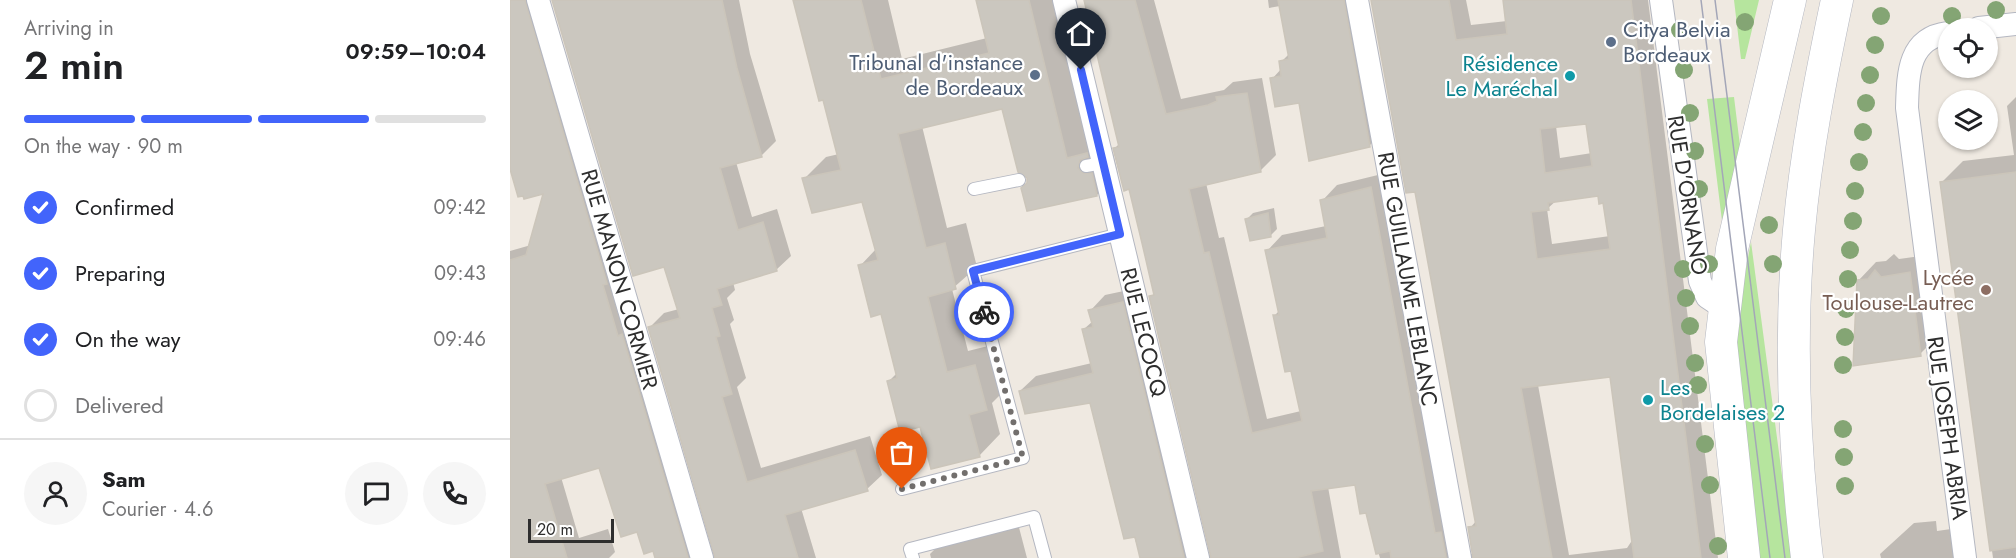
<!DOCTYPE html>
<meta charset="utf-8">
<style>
body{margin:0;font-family:Jost,sans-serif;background:#f6f6f6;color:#202124;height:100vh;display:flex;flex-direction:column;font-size:22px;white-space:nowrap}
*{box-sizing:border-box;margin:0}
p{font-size:20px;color:#757577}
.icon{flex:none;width:33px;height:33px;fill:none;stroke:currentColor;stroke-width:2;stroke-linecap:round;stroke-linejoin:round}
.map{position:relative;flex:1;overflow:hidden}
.details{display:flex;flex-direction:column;background:#fff;width:510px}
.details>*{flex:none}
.tools{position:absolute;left:1428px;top:18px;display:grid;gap:12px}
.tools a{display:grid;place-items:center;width:60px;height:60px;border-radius:50%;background:#fff;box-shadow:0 2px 4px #0004;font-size:30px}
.scale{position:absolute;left:18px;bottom:15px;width:86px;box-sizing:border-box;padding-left:6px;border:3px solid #2e2e2e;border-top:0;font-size:16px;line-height:21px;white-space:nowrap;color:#2e2e2e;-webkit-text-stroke:4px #fff;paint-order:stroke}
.pin{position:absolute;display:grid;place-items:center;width:51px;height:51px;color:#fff;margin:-62px -26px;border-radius:50% 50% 50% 0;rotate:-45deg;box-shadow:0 0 6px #0007}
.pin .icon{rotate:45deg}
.courier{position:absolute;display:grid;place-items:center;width:60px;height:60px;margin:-30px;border:4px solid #4264fb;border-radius:50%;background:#fff;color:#222;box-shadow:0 2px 8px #0007}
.summary em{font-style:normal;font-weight:600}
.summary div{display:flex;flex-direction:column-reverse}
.summary{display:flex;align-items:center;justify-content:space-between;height:102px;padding:0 24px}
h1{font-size:39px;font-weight:600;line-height:45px}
.bar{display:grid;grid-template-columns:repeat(4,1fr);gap:9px 6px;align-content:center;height:72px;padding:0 24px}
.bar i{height:8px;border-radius:4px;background:#e0e0e0}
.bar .selected{background:#4264fb}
.bar p{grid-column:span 4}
.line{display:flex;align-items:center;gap:15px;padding:0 24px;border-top:2px solid #e0e0e0}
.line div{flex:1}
.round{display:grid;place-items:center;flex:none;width:63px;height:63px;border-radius:32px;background:#f6f6f6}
ol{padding:0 24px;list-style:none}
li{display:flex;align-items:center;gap:18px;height:66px}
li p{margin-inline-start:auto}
li .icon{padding:6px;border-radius:50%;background:#4264fb;color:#fff;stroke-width:4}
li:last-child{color:#757577}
li i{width:33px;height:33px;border:3px solid #e0e0e0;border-radius:50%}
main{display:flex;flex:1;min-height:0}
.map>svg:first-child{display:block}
.green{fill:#b6e59e}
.shadow{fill:#0003;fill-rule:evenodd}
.building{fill:#cbc7bf;stroke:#cbc5ba;stroke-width:1.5;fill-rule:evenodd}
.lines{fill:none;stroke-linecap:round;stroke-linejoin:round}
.lane-casing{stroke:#b4b7c1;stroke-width:14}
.street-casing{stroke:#b4b7c1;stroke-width:24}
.secondary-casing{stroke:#b4b7c1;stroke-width:33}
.lane{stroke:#fff;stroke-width:12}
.street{stroke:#fff;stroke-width:22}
.secondary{stroke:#fff;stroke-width:32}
.tram{stroke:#a3a6b8;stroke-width:1.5}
.tree{fill:#84a574}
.done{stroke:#726f6d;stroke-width:6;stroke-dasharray:0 10.8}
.route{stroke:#4264fb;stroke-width:8}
.service-dot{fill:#5c6f8a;stroke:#fff;stroke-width:2}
.culture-dot{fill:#0f9aa8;stroke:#fff;stroke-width:2}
.education-dot{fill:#8d6e63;stroke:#fff;stroke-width:2}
.labels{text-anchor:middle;stroke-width:4.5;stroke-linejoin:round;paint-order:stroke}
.service-label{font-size:22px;fill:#4e5e75;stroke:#fff;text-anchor:start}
.culture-label{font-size:22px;fill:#0d838f;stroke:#fff;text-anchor:end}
.street-label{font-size:22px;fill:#2e2e2e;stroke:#fff}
.education-label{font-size:22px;fill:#785e54;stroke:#fff;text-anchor:end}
</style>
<main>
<section class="details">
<div class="summary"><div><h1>2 min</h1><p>Arriving in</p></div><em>09:59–10:04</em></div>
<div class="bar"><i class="selected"></i><i class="selected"></i><i class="selected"></i><i></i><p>On the way · 90 m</p></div>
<ol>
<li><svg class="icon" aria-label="check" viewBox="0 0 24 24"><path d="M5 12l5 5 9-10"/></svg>Confirmed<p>09:42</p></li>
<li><svg class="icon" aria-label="check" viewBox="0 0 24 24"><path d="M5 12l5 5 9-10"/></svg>Preparing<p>09:43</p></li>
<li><svg class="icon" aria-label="check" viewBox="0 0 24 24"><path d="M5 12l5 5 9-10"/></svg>On the way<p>09:46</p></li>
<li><i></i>Delivered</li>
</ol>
<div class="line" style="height:108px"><a class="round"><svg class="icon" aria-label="person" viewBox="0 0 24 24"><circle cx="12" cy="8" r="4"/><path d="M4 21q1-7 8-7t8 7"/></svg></a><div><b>Sam</b><p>Courier · 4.6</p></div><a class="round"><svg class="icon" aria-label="chat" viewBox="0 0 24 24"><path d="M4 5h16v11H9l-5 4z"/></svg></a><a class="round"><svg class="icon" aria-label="phone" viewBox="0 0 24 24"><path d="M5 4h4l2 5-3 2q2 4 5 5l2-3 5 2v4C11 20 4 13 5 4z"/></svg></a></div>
</section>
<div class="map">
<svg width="1506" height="558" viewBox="0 0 1506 558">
<rect width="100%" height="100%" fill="#efe9e1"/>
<path class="green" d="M1224 0H1249L1235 59H1231Z
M1224 97 1231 154 1213 229 1197 99Z
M1241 242 1283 558H1245L1221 348Z"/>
<path class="shadow" d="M0 0H32L197 554 206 556 140 327 154 313 169 309 155 265 44 0H229L240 54 266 141 252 155 226 162 242 217 267 209 281 256 266 270 223 282 225 290 217 298 224 320 220 324 236 378 227 387 251 468 360 436 372 475 357 489 291 508 306 558H147L144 549 129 530 90 466 51 477 69 538 98 529 105 552 99 558H2L0 551V251L21 245 35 191 0 162Z
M285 0H378L392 59 477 38 467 0H545L578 137 598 133 589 144 594 153H603L608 174 587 195 518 183V177L493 107 412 126 437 228 456 223 467 267 442 289 458 351 486 344 498 387 482 403 490 434 469 456 411 425 379 381 388 372 372 312 350 266 366 249 353 200 294 179 316 157 329 154Z
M575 0H644L671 99 714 90 723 82 752 78 766 155 750 171 696 183 709 238 714 237 757 419 791 411 782 369 764 316 770 310 757 251 772 235 816 226 812 201 827 185 876 173 955 552 965 555 960 528 967 520 906 190 862 0H956L961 25 997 21 994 0H1138L1208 558H870L847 483 818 487 831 558H631L581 402 510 391 526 376 582 363 574 329 583 321 580 311 595 295 628 288 694 553 701 555 641 297 645 292 620 188 605 148 610 143ZM1077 122 1082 153 1050 158 1046 126ZM1090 194 1094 201 1100 236 1042 244 1037 209 1047 200ZM1102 375 1123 539 1117 548 1059 555 1028 385Z
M758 0H851L875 130 860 145 790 101 762 79 772 68 771 62 780 53 770 6 759 8Z
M1506 97V558H1483L1432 182 1453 161 1504 155 1497 106Z
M764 208 767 229 761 235 737 219 743 213Z
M1384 254 1389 259 1418 255 1428 336 1410 354 1348 281 1366 262 1376 261Z
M506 516 517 558H421L420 554 441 533Z
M1426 521 1427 531 1441 529 1445 558H1371L1370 554 1404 523Z"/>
<path class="building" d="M0 0H15L97 284 93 285 108 336 112 334 178 558H145L143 551 134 554 127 532 111 537 89 468 35 484 57 558H0V260L16 255 33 194 14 199 13 196 8 197 0 169Z
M42 0H212L227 68 252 157 210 168 228 230 253 222 267 271 207 289 212 305 202 308 210 336 206 337 222 394 212 397 237 482 345 450 358 491 275 515 288 558H205L138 327 170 318 154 267 123 276Z
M283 0H351L371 79 479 53 466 0H519L557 158 577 153 578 157 570 160 568 168 573 173H582L587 196 517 211 511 188 517 183V178L508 172 492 109 388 134 416 248 435 243 446 289 418 297 437 372 465 365 477 410 459 415 470 457 421 469 410 427 390 432 377 381 387 378 371 314 361 317 348 265 368 260 352 202 302 213 292 178 331 170 313 100 309 101Z
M574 0H625L656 114 698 105 707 101 706 97 737 93 751 172 679 189 694 253 699 252 742 433 792 421 781 371 775 372 763 315H769L755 250 817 238 810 200 861 187 925 533 931 532 936 558H881L880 551 866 554 856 513 850 514 845 485 801 491 813 551 785 558H701L639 296 644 295 632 243 619 189 614 191 603 148 609 147Z
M768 0H834L860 147 799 161 789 103 765 107 760 78 771 76 769 61 779 59Z
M861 0H939L946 40 997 34 993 0H1121L1191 558H1124L1100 377 1011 388 1042 558H963L958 527 966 526 905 192 896 193ZM1076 124 1082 166 1035 173 1030 129ZM1088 196 1089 204 1093 203 1100 249 1027 259 1021 212 1039 210 1038 203Z
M1506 172V547L1480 551 1430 182Z
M758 213 761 237 740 241 735 219Z
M1365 270 1371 277 1400 272 1411 356 1343 366 1347 280 1358 279Z
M613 302 674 558H630L625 537 614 539 580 403 515 414 509 391 583 373 572 329 583 327 578 310Z"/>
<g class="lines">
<defs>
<path id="lane" d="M576 166 593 163
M464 189 509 180
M392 489 513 458 463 271 610 234
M403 558 400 549 524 517 535 558"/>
<path id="street" d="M28 0 192 558
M554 0 688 558
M847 0 950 558
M1151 0 1190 281 1197 297 1215 309
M1469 28 1506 24
M1438 33C1398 38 1398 74 1397 108L1455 558"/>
<path id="secondary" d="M1234 558 1211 342 1222 249 1280 0
M1297 558C1284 449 1279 340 1289 230 1296 152 1311 76 1327 0"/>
</defs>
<use href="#lane" class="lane-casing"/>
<use href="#street" class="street-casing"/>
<use href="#secondary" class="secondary-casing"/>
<use href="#lane" class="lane"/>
<use href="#street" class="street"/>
<use href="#secondary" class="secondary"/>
<path class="tram" d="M1191 0 1260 558
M1205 0 1275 558"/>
</g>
<g class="tree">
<circle cx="1486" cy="10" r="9"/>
<circle cx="1371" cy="16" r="9"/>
<circle cx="1442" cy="16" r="9"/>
<circle cx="1235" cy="22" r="9"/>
<circle cx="1170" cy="30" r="9"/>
<circle cx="1365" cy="45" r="9"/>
<circle cx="1174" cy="70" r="9"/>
<circle cx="1360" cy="75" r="9"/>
<circle cx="1356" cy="103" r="9"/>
<circle cx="1180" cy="113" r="9"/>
<circle cx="1353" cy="132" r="9"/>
<circle cx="1185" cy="151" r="9"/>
<circle cx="1349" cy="162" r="9"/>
<circle cx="1189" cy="189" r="9"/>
<circle cx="1345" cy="191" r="9"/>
<circle cx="1343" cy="221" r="9"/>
<circle cx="1259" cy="225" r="9"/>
<circle cx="1340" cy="250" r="9"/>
<circle cx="1199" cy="264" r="9"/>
<circle cx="1263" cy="264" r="9"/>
<circle cx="1173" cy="269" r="9"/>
<circle cx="1338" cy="279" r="9"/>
<circle cx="1176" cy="298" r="9"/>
<circle cx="1336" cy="309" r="9"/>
<circle cx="1180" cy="326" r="9"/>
<circle cx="1335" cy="337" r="9"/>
<circle cx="1185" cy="363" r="9"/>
<circle cx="1333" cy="365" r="9"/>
<circle cx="1188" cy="385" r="9"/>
<circle cx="1333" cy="429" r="9"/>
<circle cx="1195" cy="444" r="9"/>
<circle cx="1334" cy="457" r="9"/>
<circle cx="1200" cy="485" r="9"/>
<circle cx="1335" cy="486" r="9"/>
<circle cx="1208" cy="546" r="9"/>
</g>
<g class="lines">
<path class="done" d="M392 489 513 458 474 312"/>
<path class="route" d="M474 312 463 271 610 234 571 70"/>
</g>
<g class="service-dot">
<circle cx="1101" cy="42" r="6"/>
<circle cx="525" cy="75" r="6"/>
</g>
<g class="culture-dot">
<circle cx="1060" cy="76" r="6"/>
<circle cx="1138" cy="400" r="6"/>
</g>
<circle class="education-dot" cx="1476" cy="290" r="6"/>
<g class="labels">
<g class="service-label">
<text x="1113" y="37">Citya Belvia<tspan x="1113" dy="25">Bordeaux</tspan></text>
<text x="513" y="70" text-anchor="end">Tribunal d'instance<tspan x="513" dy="25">de Bordeaux</tspan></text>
</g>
<g class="culture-label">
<text x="1048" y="71">Résidence<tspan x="1048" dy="25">Le Maréchal</tspan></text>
<text x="1150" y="395" text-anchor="start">Les<tspan x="1150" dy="25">Bordelaises 2</tspan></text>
</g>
<g class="street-label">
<text transform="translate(1178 195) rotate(81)" y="8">RUE D'ORNANO</text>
<text transform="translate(110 279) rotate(74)" y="8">RUE MANON CORMIER</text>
<text transform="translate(898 279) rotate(80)" y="8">RUE GUILLAUME LEBLANC</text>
<text transform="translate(634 332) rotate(76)" y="8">RUE LECOCQ</text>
<text transform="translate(1438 428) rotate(82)" y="8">RUE JOSEPH ABRIA</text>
</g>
<g class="education-label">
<text x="1464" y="285">Lycée<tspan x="1464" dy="25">Toulouse-Lautrec</tspan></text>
</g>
</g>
</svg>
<div class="tools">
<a><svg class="icon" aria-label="locate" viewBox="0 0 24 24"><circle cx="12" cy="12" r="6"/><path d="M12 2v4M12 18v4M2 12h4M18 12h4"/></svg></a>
<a><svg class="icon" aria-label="layers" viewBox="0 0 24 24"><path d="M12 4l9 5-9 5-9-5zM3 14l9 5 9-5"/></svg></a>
</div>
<div class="scale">20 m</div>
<div class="pin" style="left:392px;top:489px;background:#ea580c"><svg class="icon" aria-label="bag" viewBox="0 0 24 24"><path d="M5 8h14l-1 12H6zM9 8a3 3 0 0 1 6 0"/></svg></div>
<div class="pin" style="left:571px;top:70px;background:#1f2937"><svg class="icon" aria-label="home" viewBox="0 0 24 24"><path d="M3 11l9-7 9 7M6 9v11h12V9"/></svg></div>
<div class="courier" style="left:474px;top:312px"><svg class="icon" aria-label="bike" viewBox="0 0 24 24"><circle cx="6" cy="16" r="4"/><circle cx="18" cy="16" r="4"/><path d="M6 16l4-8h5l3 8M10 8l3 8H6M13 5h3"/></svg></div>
</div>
</main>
